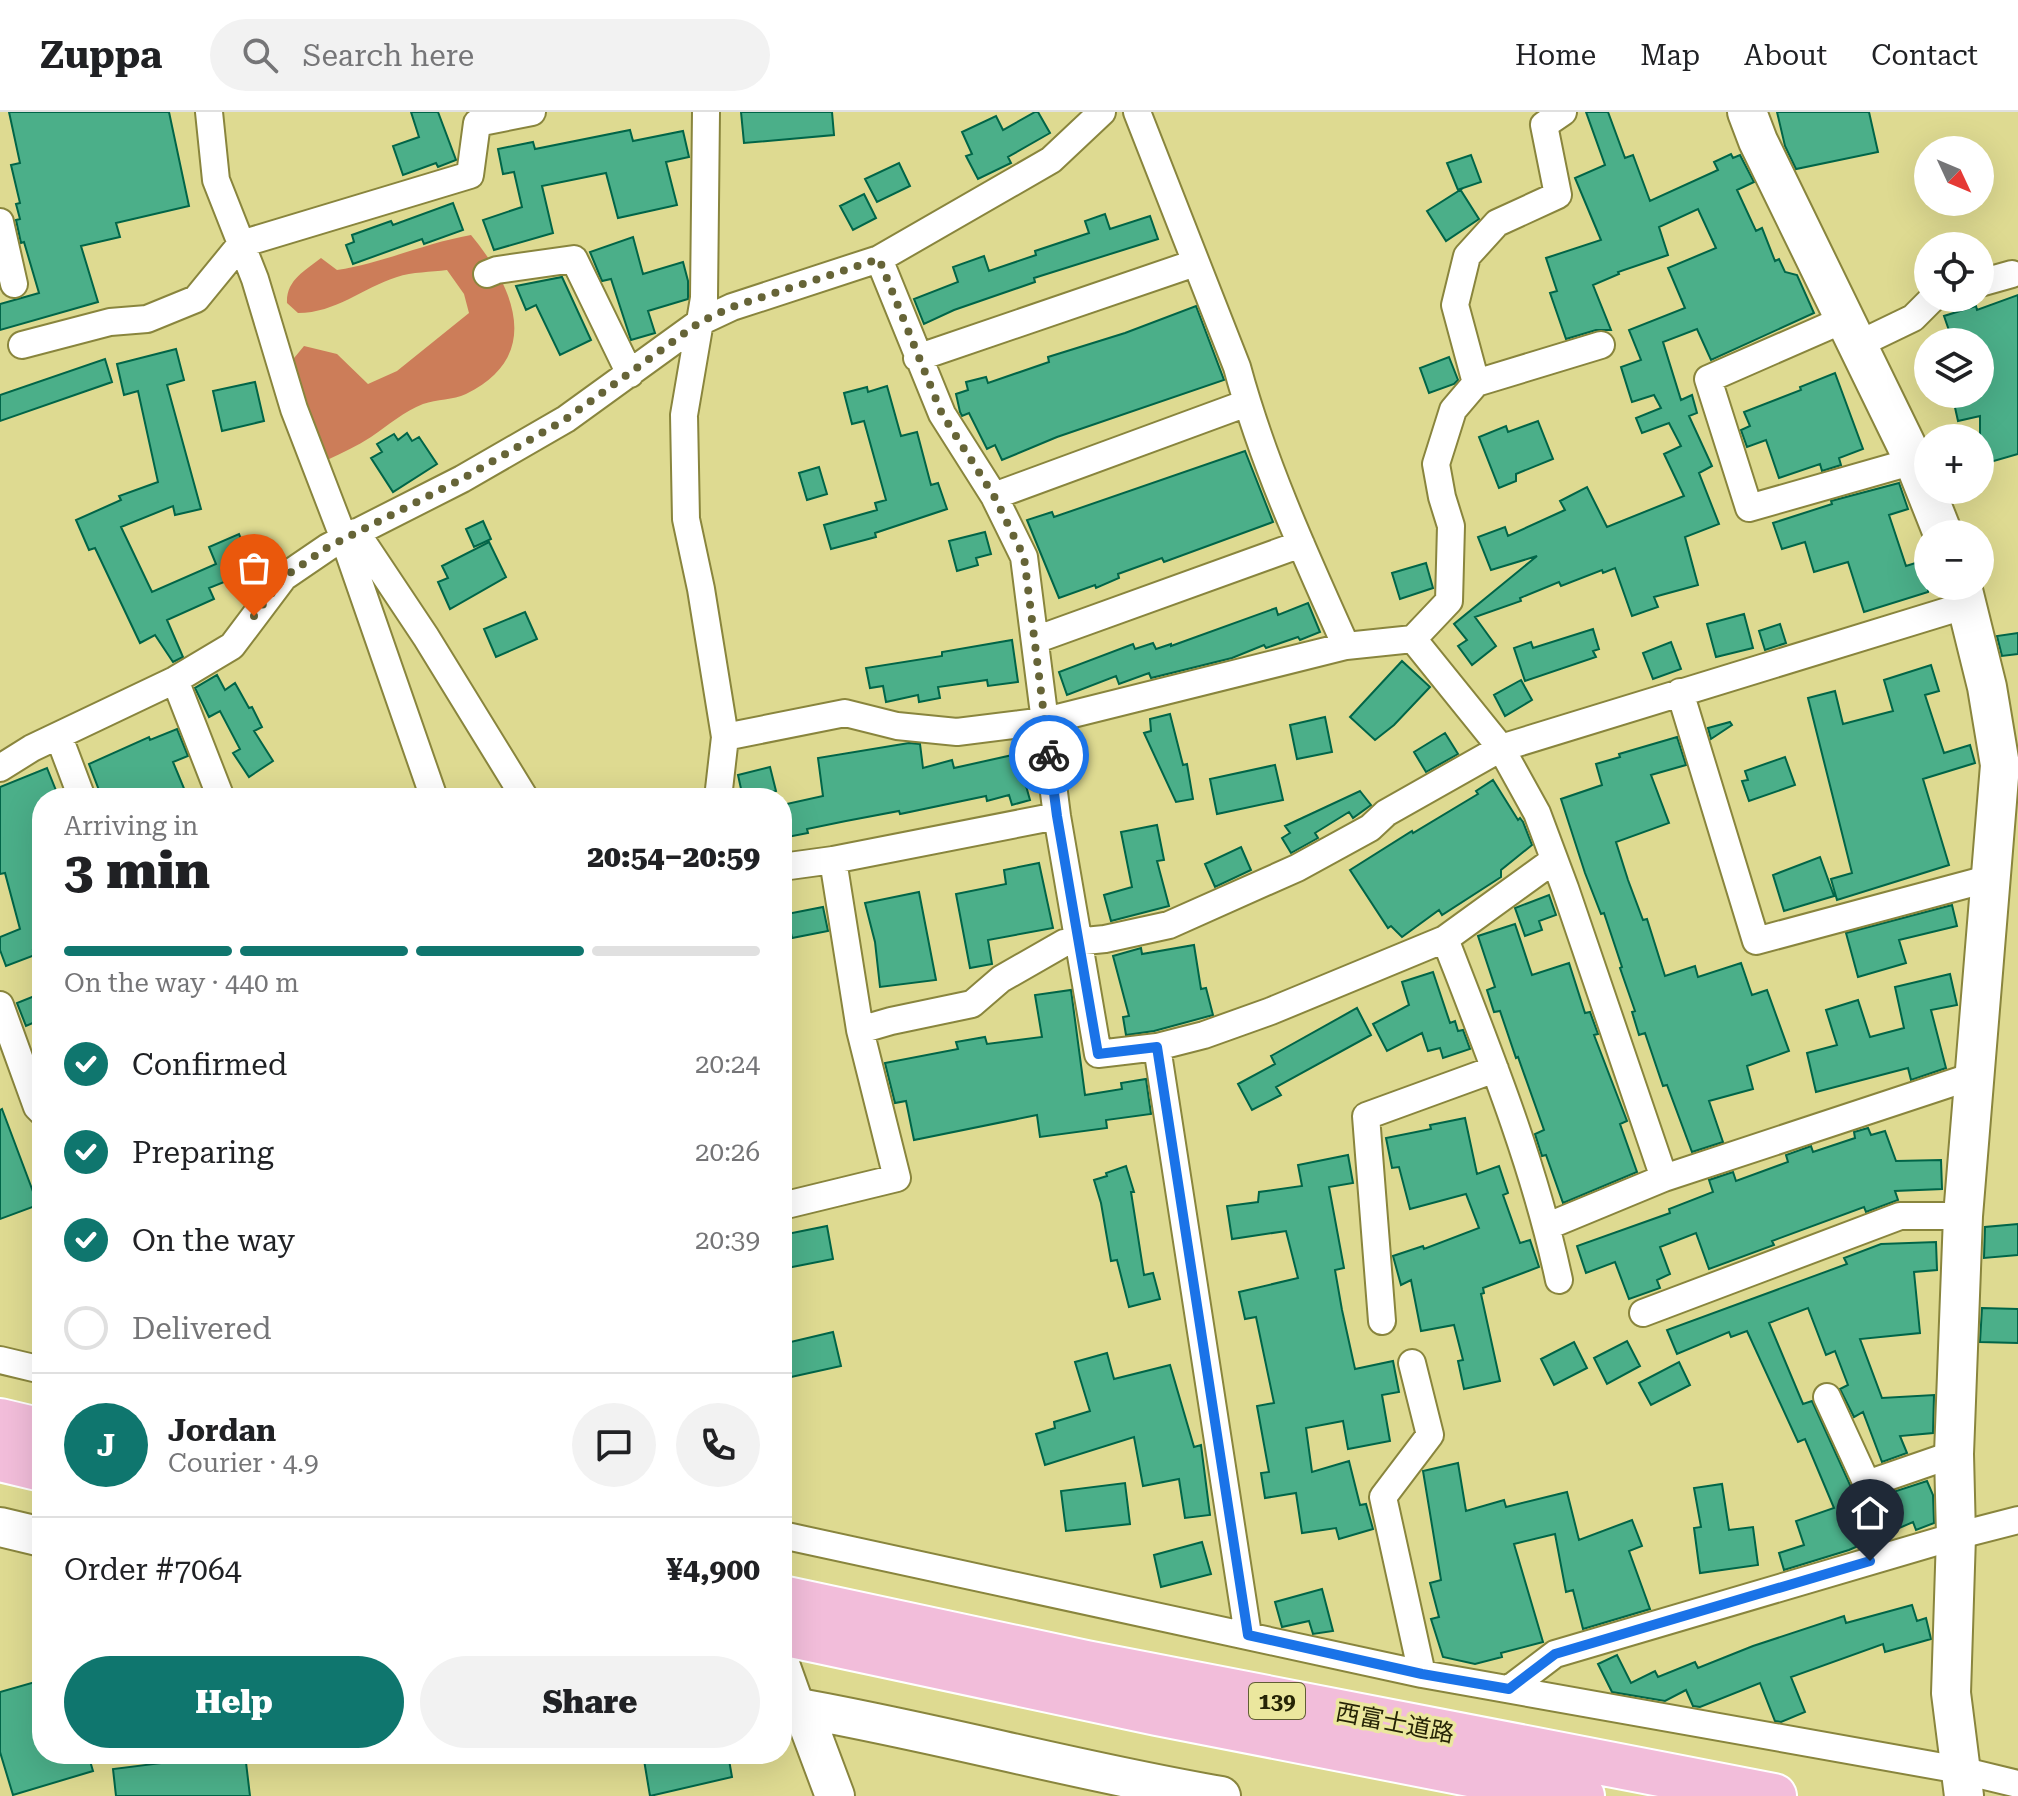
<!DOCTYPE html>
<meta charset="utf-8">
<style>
body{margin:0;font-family:"Roboto Serif","Noto Sans JP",serif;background:#f2f2f2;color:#202124;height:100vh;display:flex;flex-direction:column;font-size:30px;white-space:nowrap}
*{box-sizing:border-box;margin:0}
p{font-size:26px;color:#757577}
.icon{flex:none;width:44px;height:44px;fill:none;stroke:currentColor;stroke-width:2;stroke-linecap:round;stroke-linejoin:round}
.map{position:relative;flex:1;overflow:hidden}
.details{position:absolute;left:32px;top:676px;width:760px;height:976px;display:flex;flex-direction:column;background:#fff;border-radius:32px;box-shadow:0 8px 32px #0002}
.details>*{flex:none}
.needle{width:52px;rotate:134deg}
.tools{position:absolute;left:1914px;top:24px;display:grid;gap:16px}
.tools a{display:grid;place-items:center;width:80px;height:80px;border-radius:50%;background:#fff;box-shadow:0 8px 32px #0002;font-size:40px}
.pin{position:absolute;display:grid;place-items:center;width:68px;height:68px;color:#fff;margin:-82px -34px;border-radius:50% 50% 50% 0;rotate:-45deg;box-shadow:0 0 8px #0007}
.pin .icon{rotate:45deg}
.courier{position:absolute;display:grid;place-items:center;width:80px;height:80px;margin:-40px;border:6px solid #1a73e8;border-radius:50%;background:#fff;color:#222;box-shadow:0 2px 10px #0007}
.summary em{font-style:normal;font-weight:800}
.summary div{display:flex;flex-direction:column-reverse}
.summary{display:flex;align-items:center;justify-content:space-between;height:136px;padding:0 32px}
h1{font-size:52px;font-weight:800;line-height:60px}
.bar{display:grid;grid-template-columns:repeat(4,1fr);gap:12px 8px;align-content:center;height:96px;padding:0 32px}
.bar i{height:10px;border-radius:6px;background:#e0e0e0}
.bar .on{background:#0f766e}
.bar p{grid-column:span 4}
.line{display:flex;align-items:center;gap:20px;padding:0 32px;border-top:2px solid #e0e0e0}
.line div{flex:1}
.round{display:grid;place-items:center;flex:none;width:84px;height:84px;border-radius:42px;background:#f2f2f2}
ol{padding:0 32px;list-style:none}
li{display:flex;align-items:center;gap:24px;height:88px}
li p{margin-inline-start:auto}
li .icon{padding:8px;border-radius:50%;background:#0f766e;color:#fff;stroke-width:4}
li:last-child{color:#757577}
li i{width:44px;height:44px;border:4px solid #e0e0e0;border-radius:50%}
.primary-button{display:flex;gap:16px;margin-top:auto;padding:16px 32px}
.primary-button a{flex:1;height:92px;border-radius:48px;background:#0f766e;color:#fff;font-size:32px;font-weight:800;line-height:92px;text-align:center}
.primary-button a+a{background:#f2f2f2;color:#202124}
header{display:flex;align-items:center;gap:48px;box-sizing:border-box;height:112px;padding:0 40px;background:#fff;border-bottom:2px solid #e0e0e0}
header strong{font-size:38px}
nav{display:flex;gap:44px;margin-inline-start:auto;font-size:28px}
.search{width:560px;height:72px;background:#f2f2f2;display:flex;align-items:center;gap:20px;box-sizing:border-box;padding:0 28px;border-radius:44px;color:#757577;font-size:30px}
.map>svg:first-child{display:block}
.forest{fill:#cc7d59}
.building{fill:#4baf89;stroke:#016548;stroke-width:2}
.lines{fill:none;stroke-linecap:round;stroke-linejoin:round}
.street-casing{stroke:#89853d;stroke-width:30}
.secondary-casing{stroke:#89853d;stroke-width:42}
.highway-casing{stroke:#fff;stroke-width:48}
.street{stroke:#fff;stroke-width:26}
.secondary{stroke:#fff;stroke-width:38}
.highway{stroke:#f2bdda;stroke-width:44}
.done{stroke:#666437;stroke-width:8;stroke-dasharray:0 14.4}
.route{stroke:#1a73e8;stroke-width:10}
.labels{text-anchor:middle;stroke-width:7;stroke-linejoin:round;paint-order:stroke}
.shield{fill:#ebe79e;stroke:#615e34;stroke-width:2}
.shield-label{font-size:22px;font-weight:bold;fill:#262406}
.street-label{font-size:24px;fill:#262406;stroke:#ebe79e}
</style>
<header>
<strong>Zuppa</strong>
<div class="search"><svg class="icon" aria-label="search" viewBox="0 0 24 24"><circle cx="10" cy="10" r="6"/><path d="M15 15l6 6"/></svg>Search here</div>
<nav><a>Home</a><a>Map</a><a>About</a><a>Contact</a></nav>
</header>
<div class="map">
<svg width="2018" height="1684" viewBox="0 0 2018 1684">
<rect width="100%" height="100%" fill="#deda91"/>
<path class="forest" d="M471 123C514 175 544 244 466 282 453 288 437 287 423 292 405 299 387 314 371 325 357 334 342 341 327 348L285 257 304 234 337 242 368 272 397 259 469 201 464 182 447 158C431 160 412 160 397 165 362 176 336 201 298 201L287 191C286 168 305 159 321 146L337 158C383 151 425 131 471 123Z"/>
<path class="building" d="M9 0H169L189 94 116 111 120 125 81 134 98 190 0 218V192L39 181 24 130 21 131 16 108 20 107 16 92 20 91 11 53 20 51Z
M411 0H438L456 48 438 55 436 51 403 63 393 34 419 25Z
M741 0H832L834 23 744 31Z
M1035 0H1038L1050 21 1008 45 1011 51 978 67 966 44 972 42 962 20 996 4 1003 18Z
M1586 0H1608L1625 46 1633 43 1650 89 1718 58 1714 50 1731 42 1733 46 1740 43 1754 70 1737 78 1756 119 1762 116 1775 149 1779 147 1785 160 1797 163 1814 201 1711 248 1697 217 1663 230 1681 288 1692 283 1697 301 1689 304 1712 354 1699 361 1719 412 1685 425 1698 473 1654 485 1658 495 1632 504 1615 456 1603 461 1602 458 1561 474 1559 470 1520 486 1521 489 1475 505 1496 534 1472 553 1458 534 1467 528 1454 512 1537 444 1491 458 1478 425 1505 415 1508 424 1565 398 1560 389 1587 375 1607 415 1684 384 1664 342 1681 334 1669 311 1642 321 1636 306 1661 296 1654 283 1632 290 1621 255 1641 248 1629 218 1685 196 1668 156 1716 136 1698 97 1659 115 1668 143 1618 160 1619 162 1593 173 1611 218H1596L1566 227 1550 181 1557 179 1546 146 1601 128 1575 66 1605 53Z
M1777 0H1869L1878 40 1796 57 1785 34Z
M630 18 633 29 683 19 689 45 666 50 677 93 618 106 606 61 542 74 553 121 494 138 483 108 522 95 514 60 503 62 498 37 533 30 535 37Z
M1471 43 1481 70 1460 77 1479 107 1446 129 1427 99 1460 78H1458L1447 51Z
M899 51 910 74 877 90 865 67Z
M864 82 876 106 853 118 840 94Z
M453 91 463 118 424 132 422 127 353 152 346 133 354 130 352 123 391 109 393 113Z
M1105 102 1110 117 1150 104 1158 127 1034 166 1035 170 954 198 924 212 914 187 958 170 953 155 984 144 989 159 1036 143 1035 139 1089 121 1085 109Z
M633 125 643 162 683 150 688 169V187L648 199 655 221 631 228 611 167 602 169 590 140Z
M562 165 591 228 560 243 536 193 526 198 516 174Z
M2018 183V342L1980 353V304L1958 309 1952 282H1980V230H1953L1944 204 1976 194 1977 198Z
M1196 194 1224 268 1057 325 1002 348 995 333 987 337 969 301 962 304 960 300 956 282 968 278 966 270 986 265 988 271 1049 250 1048 245 1125 221Z
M176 237 184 268 167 273 201 397 175 403 173 394 121 415 152 480 216 452 209 435 239 422 254 458 209 476 214 487 167 508 183 545 173 550 155 523 140 531 95 436 89 438 76 408 121 388 119 384 158 370 138 279 124 283 117 252Z
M1449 245 1458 268 1454 272 1429 281 1420 256Z
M105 247 112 270 0 309V283Z
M1835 261 1863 337 1839 346 1841 353 1822 359 1820 352 1779 366 1766 328 1747 335 1741 318 1750 314 1744 300 1801 278 1800 275Z
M255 270 264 309 222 319 213 279Z
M887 274 901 324 917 320 931 373 938 371 947 397 875 421 876 425 831 437 824 413 877 398 875 391 886 388 864 309 852 312 844 281 867 275 868 280Z
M1538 309 1553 347 1516 362V369L1499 376 1479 325 1506 314 1508 320Z
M407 321 412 329 419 325 437 352 393 380 371 346 382 340 377 332 394 322 398 328Z
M1245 339 1273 410 1164 450 1162 446 1118 462 1119 466 1096 476 1095 473 1059 486 1027 408 1052 400 1054 405Z
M819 355 827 382 807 388 799 361Z
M1899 371 1908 397 1889 403 1906 454 1928 447V480L1864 500 1848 450 1814 460 1805 430 1782 437 1773 411 1832 392 1831 389Z
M483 409 491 427 474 435 466 417Z
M985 420 991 442 976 446 978 453 957 459 949 429Z
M489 430 506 465 450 497 438 470 448 466 442 454Z
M1426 451 1433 476 1400 487 1392 461Z
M1308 491 1320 520 1300 528 1298 525 1266 536 1264 533 1232 546 1151 566 1149 561 1119 572 1116 564 1067 583 1059 560 1133 532 1135 537 1153 531 1156 537 1171 532V534L1276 496 1278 503Z
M525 500 537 527 496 545 484 517Z
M1744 502 1753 536 1716 545 1707 512Z
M1780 512 1786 531 1765 538 1759 519Z
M1593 517 1599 537 1593 539 1596 545 1525 569 1514 536 1531 530 1533 536Z
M2018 521V542L2002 544 1997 524Z
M1012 528 1018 570 988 574 987 568 938 575 940 586 919 590 918 583 886 590 883 574 870 576 866 556 942 544V540Z
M1671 530 1681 557 1653 567 1643 541Z
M1402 549 1430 575 1394 613 1375 628 1350 605Z
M1931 553 1939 579 1925 583 1944 641 1970 633 1975 651 1923 667 1949 753 1837 788 1831 767 1852 761 1808 586 1835 579 1843 612 1893 599 1884 568Z
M217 563 225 578 235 571 249 596 252 595 262 615 254 619 273 649 249 665 233 641 240 637 220 599 209 605 195 576Z
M1521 568 1532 588 1505 604 1494 583Z
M1170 602 1183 653 1187 652 1193 687 1176 690 1144 621 1151 619 1150 607Z
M1325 605 1332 640 1297 647 1290 613Z
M1730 610 1732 613 1711 627 1708 616Z
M177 617 188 644 173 650 188 686H102L89 652 149 625 150 628Z
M1445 621 1458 642 1426 660 1414 640Z
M1677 625 1686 653 1651 663 1669 711 1616 730 1628 768 1643 808 1647 807 1665 864 1695 854 1698 865 1741 851 1752 883 1767 878 1789 939 1747 954 1753 977 1709 989 1723 1030 1692 1040 1667 973 1663 974 1645 921 1639 923 1632 900 1635 899 1620 856 1622 855 1604 801 1601 802 1585 761 1561 687 1602 673 1596 652 1620 645 1619 642Z
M909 631 920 632 923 656 952 648 954 656 1017 642 1030 688 1012 693 1009 683 987 689 986 684 900 702 899 699 846 709 807 717 808 721 782 726V693L823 684 818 646Z
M1785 645 1795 673 1749 689 1742 669 1748 668 1745 659Z
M1275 653 1283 688 1217 702 1210 667Z
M770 655 776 679 743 686 738 663Z
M47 656 59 686H42V797L34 800 42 819V834L33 838 35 843 6 854 0 838V825L20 817 5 761 0 762V675Z
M1493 668 1518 708 1520 706 1523 710 1532 733 1501 758V765L1442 803 1439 798 1402 825 1391 814 1388 816 1350 758 1412 719 1413 721 1478 682 1476 679Z
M1360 679 1371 693 1353 706 1349 700 1315 721 1318 726 1291 741 1282 726 1290 721 1285 714Z
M1157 713 1164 748 1157 749 1169 794 1111 809 1104 783 1132 775 1121 720Z
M1241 735 1251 758 1215 775 1205 752Z
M1820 745 1834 784 1784 799 1773 763Z
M1039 751 1053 816 988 828 992 852 970 856 956 782 1006 772 1004 758Z
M919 780 936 868 880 875 875 830 865 791Z
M1549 783 1556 803 1539 809 1542 818 1525 824 1515 796Z
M1952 793 1957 814 1899 828 1906 851 1858 865 1846 821Z
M823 795 828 819 792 826 787 802Z
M1515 812 1532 863 1569 851 1585 901 1590 900 1598 922 1594 923 1627 1009 1620 1012 1637 1060 1563 1091 1546 1043 1542 1044 1535 1022 1544 1018 1518 945 1516 946 1500 899 1494 900 1487 878 1495 875 1478 824Z
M1194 833 1201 877 1206 876 1213 903 1154 919 1126 923 1123 905 1129 904 1113 844 1141 836 1142 842Z
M1433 860 1450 911 1455 909 1458 919 1463 918 1470 937 1443 946 1440 936 1428 939 1422 921 1387 939 1373 912 1409 893 1402 870Z
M1950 862 1957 893 1931 898 1946 956 1911 968 1908 956 1816 980 1807 941 1837 933 1826 898 1858 888 1870 925 1904 916 1895 875Z
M1071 878 1085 983 1122 977 1121 971 1146 967 1151 1002 1106 1008 1107 1016 1040 1025 1037 1003 914 1028 906 989 895 991 885 951 958 937 956 930 985 925 987 932 1042 925 1035 883Z
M42 881V907L26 914 17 891Z
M1357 896 1371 923 1276 975 1281 983 1252 998 1238 972 1275 952 1271 944Z
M2 997 38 1093 0 1107V998Z
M1465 1006 1477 1062 1499 1054 1508 1081 1503 1083 1520 1131 1530 1128 1539 1155 1483 1176 1484 1181 1481 1182 1500 1269 1464 1277 1458 1249 1463 1248 1454 1213 1421 1219 1411 1168 1401 1173 1393 1144 1423 1134 1424 1137 1479 1116 1466 1082 1410 1097 1399 1055 1392 1056 1386 1026 1431 1017 1430 1013Z
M1868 1016 1871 1023 1885 1019 1896 1049 1941 1048 1942 1077 1895 1079 1898 1088 1866 1100 1864 1095 1772 1129 1774 1133 1709 1157 1696 1121 1660 1135 1670 1162 1657 1168 1660 1176 1629 1187 1615 1150 1586 1161 1577 1134 1670 1101 1669 1097 1713 1080 1709 1068 1733 1060 1736 1069 1788 1050 1786 1043 1811 1034 1813 1040 1855 1026 1854 1020Z
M1348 1043 1353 1071 1329 1075 1344 1156 1335 1158 1342 1198 1355 1257 1393 1249 1399 1280 1382 1283 1390 1329 1348 1337 1343 1309 1306 1316 1312 1360 1349 1349 1360 1393 1366 1392 1373 1417 1339 1427 1336 1416 1302 1421 1296 1381 1265 1386 1261 1361 1269 1360 1257 1294 1274 1291 1256 1205 1245 1207 1239 1180 1298 1166 1286 1119 1232 1127 1227 1094 1258 1090 1259 1080 1302 1074 1298 1053Z
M1126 1054 1134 1080H1131L1144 1163 1153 1161 1160 1187 1129 1195 1117 1148 1111 1149 1101 1091 1094 1068 1107 1064 1106 1061Z
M2018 1112V1143L1984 1146 1985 1115Z
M827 1114 833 1147 782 1157V1123Z
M1936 1130 1937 1158 1914 1160 1920 1221 1860 1227 1882 1286 1934 1283 1933 1321 1900 1324 1907 1341 1882 1350 1863 1300 1854 1305 1840 1277 1848 1273 1835 1239 1826 1243 1808 1196 1769 1211 1803 1292 1812 1289 1860 1395 1894 1382 1893 1380 1927 1369 1933 1383 1934 1411 1916 1418 1913 1410 1849 1438 1784 1458 1779 1441 1804 1433 1796 1409 1834 1396 1805 1327 1798 1330 1747 1219 1731 1225 1729 1220 1677 1242 1667 1218 1847 1152 1844 1146 1881 1132Z
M1982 1196 2018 1197V1231L1980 1230Z
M833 1220 841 1254 782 1267V1232Z
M1627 1229 1640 1254 1607 1272 1594 1246Z
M1574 1230 1587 1256 1554 1273 1541 1247Z
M1107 1241 1114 1267 1170 1253 1194 1335 1201 1333 1210 1403 1185 1406 1179 1367 1143 1374 1134 1325 1045 1353 1036 1322 1055 1316 1054 1310 1090 1299 1075 1250Z
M1679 1250 1690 1273 1651 1293 1639 1271Z
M1458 1351 1466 1399 1504 1388 1506 1395 1567 1380 1579 1428 1632 1408 1642 1434 1629 1439 1650 1497 1583 1517 1573 1478 1566 1480 1555 1422 1514 1432 1543 1530 1501 1541 1502 1545 1475 1552 1443 1545 1431 1507 1439 1505 1430 1471 1441 1468 1423 1359Z
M1125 1371 1130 1412 1066 1419 1061 1379Z
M1722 1372 1729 1418 1753 1415 1758 1453 1700 1461 1694 1416 1701 1415 1694 1376Z
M1202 1430 1211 1462 1161 1475 1154 1443Z
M1322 1477 1333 1519 1313 1522 1309 1509 1282 1515 1275 1490Z
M1912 1493 1917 1509 1926 1506 1931 1527 1885 1540 1883 1532 1791 1565 1805 1600 1781 1610 1775 1609 1760 1571 1700 1595 1693 1594 1686 1578 1665 1589 1612 1580 1598 1552 1617 1543 1631 1571 1655 1559 1658 1565 1695 1550 1698 1556 1753 1534 1844 1504 1846 1511Z
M42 1568V1642H88L93 1659 13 1683 0 1640V1580Z
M193 1642H245L250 1684H116L113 1657 194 1647Z
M643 1642H728L732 1665 650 1684Z"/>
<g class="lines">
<defs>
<path id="street" d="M209 0 216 68 255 167 294 297 344 427 434 686
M706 0 704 186 684 303 686 407 701 477 725 625 718 686
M1137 0 1237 255C1263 351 1305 443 1346 534
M0 110 14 172
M879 147 942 302 994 384 1024 445 1057 704 1098 942 1157 935 1204 923 1271 899 1445 827 1554 748
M487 162 497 158 574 147 630 262
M1980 171 2012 162
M1845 207 1708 267 1749 396 1914 349
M22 233 110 210 147 207 196 187 241 132 470 63 477 11 532 0
M1857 233 1913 206 1933 186
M917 246 1195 151
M1476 271 1455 193 1467 144 1497 111 1558 83 1544 13 1563 0
M994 384 1247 291
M356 420 426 525 525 686
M1413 527 1449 489 1451 414 1442 385 1436 352 1453 298 1476 271 1601 233
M1035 528 1301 432
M175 568 221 686
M1680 580 1756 829 1991 766
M59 625 82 686
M725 625 845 601 897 614 957 620 1045 609 1346 534 1413 527 1501 636 1537 701 1565 776 1664 1066
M0 656 32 636 175 568 232 534 284 465 328 435 462 367 566 307 700 210 732 195 879 147 1051 48 1102 0
M833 748 860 918 891 909 972 892 1001 867 1064 831 1105 827 1169 813 1297 756 1370 716 1386 701 1501 636 1967 493
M782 755 833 748 1057 704
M1445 827C1488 938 1534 1051 1559 1168
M0 893 37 995 42 1000
M1157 935 1248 1523
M782 1094 897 1066 860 918
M1548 1114 1664 1066 1973 964
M1643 1201 1900 1104H1963
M1382 1209 1366 1004 1495 957
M0 1248 42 1258
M1412 1251 1430 1323 1383 1385 1422 1562
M1827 1285 1867 1372 1954 1342
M782 1423 1422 1562 1960 1658 2018 1672
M782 1540 802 1596
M1509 1577 1555 1542 1956 1424 2018 1408"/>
<path id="secondary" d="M1747 0 1758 29 1914 349 1943 422
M1962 474 1987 575 2000 653 1963 1104 1954 1342 1956 1424 1951 1581 1964 1684
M0 1415 42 1425
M782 1593C929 1618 1074 1659 1221 1684
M802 1596 835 1684"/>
<path id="highway" d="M0 1309 42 1319
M0 1347 42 1357
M782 1486 1086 1551 1774 1684
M782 1521 1157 1601 1582 1684"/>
</defs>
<use href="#street" class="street-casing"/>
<use href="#secondary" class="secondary-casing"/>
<use href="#highway" class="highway-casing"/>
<use href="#street" class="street"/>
<use href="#secondary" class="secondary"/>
<use href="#highway" class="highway"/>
</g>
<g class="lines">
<path class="done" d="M254 504 284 465 328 435 462 367 566 307 700 210 732 195 879 147 942 302 994 384 1024 445 1049 643"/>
<path class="route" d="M1049 643 1057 704 1098 942 1157 935 1248 1523 1422 1562 1509 1577 1555 1542 1870 1449"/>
</g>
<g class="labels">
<rect class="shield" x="1249" y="1571" width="56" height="36" rx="6"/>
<g class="shield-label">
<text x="1277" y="1597">139</text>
</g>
<g class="street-label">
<text transform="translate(1395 1611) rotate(11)" y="8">西富士道路</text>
</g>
</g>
</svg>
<div class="tools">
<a><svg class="needle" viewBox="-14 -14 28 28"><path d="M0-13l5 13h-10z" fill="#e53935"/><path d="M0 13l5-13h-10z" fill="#757577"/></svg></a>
<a><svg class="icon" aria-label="locate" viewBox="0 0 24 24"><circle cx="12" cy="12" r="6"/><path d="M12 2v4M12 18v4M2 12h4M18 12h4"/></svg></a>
<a><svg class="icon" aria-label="layers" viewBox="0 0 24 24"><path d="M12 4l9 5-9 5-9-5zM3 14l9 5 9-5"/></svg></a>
<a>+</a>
<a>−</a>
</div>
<div class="pin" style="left:254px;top:504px;background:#ea580c"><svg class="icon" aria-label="bag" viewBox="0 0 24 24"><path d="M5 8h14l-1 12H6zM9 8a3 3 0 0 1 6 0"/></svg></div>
<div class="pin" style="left:1870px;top:1449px;background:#1f2937"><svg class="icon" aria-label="home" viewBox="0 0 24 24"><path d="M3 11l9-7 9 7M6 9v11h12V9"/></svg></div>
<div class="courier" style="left:1049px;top:643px"><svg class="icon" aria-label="bike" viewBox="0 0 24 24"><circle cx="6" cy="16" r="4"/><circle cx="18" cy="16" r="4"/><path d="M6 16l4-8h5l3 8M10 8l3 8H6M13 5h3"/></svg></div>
<section class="details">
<div class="summary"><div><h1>3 min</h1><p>Arriving in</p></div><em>20:54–20:59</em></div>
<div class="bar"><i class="on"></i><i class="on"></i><i class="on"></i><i></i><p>On the way · 440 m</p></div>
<ol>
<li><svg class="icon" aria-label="check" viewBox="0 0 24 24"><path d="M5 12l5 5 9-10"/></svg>Confirmed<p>20:24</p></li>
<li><svg class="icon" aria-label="check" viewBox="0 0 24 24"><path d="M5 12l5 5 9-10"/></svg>Preparing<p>20:26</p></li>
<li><svg class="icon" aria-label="check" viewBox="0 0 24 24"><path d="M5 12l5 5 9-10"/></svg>On the way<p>20:39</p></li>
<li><i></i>Delivered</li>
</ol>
<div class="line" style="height:144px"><b class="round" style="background:#0f766e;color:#fff">J</b><div><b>Jordan</b><p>Courier · 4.9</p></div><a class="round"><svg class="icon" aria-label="chat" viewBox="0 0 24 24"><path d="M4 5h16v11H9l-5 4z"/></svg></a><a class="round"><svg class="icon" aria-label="phone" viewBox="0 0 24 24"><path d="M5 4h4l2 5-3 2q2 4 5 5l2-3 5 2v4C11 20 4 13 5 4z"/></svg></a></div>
<div class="line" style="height:104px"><div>Order #7064</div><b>¥4,900</b></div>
<div class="primary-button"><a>Help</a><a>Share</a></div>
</section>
</div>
